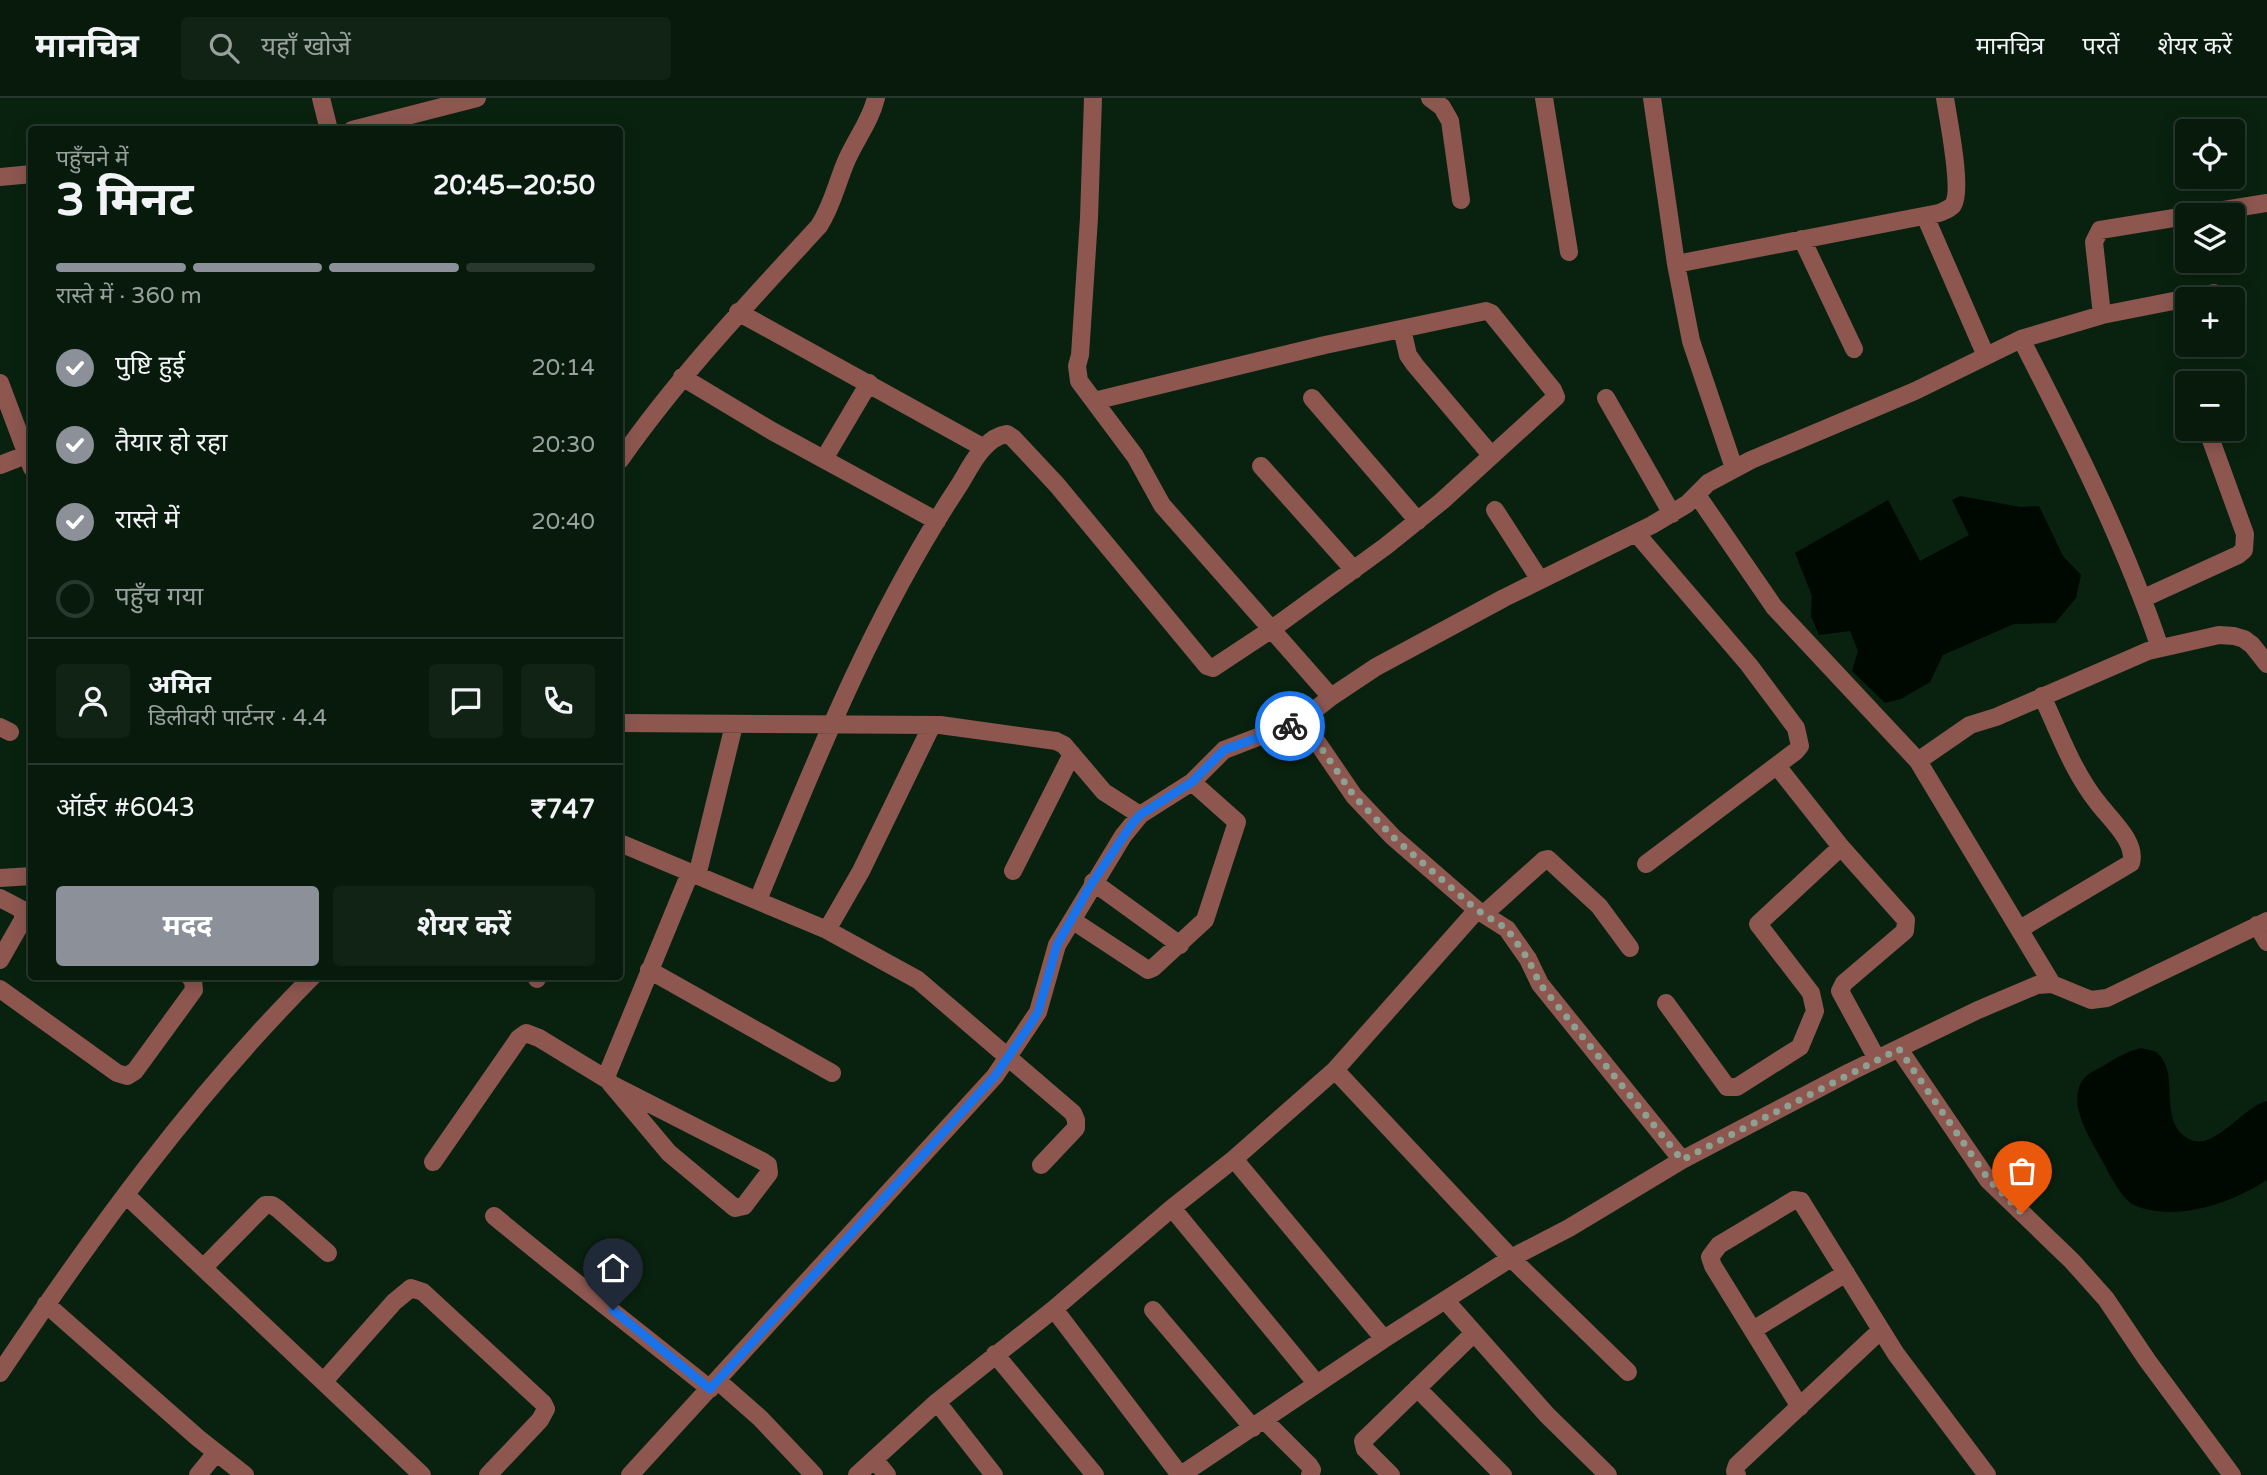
<!DOCTYPE html>
<html lang="hi">
<meta charset="utf-8">
<style>
body{margin:0;font-family:"Varela Round","Noto Sans Devanagari",sans-serif;background:#102314;color:#f1f3f6;height:100vh;display:flex;flex-direction:column;font-size:26px;white-space:nowrap}
*{box-sizing:border-box;margin:0}
p{font-size:23px;color:#98a19d}
.icon{flex:none;width:38px;height:38px;fill:none;stroke:currentColor;stroke-width:2;stroke-linecap:round;stroke-linejoin:round}
.map{position:relative;flex:1;overflow:hidden}
.side{position:absolute;left:28px;top:28px;width:595px;height:854px;display:flex;flex-direction:column;background:#071a0b;border-radius:7px;box-shadow:0 4px 18px #0003,0 0 0 2px #28382c}
.side>*{flex:none}
.fabs{position:absolute;left:2175px;top:21px;display:grid;gap:14px}
.fabs a{display:grid;place-items:center;width:70px;height:70px;border-radius:7px;background:#071a0b;box-shadow:0 4px 18px #0003,0 0 0 2px #28382c;font-size:35px}
.pin{position:absolute;display:grid;place-items:center;width:60px;height:60px;color:#fff;margin:-72px -30px;border-radius:50% 50% 50% 0;rotate:-45deg;box-shadow:0 0 7px #0007}
.pin .icon{rotate:45deg}
.courier{position:absolute;display:grid;place-items:center;width:70px;height:70px;margin:-35px;border:5px solid #1a73e8;border-radius:50%;background:#fff;color:#222;box-shadow:0 2px 9px #0007}
.headline em{font-style:normal;font-weight:700}
.headline div{display:flex;flex-direction:column-reverse}
.headline{display:flex;align-items:center;justify-content:space-between;height:119px;padding:0 28px}
h1{font-size:46px;font-weight:700;line-height:52px}
.bar{display:grid;grid-template-columns:repeat(4,1fr);gap:10px 7px;align-content:center;height:84px;padding:0 28px}
.bar i{height:9px;border-radius:5px;background:#28382c}
.bar .selected{background:#8c9099}
.bar p{grid-column:span 4}
.line{display:flex;align-items:center;gap:18px;padding:0 28px;border-top:2px solid #28382c}
.line div{flex:1}
.round{display:grid;place-items:center;flex:none;width:74px;height:74px;border-radius:7px;background:#102314}
ol{padding:0 28px;list-style:none}
li{display:flex;align-items:center;gap:21px;height:77px}
li p{margin-inline-start:auto}
li .icon{padding:7px;border-radius:50%;background:#8c9099;color:#fff;stroke-width:4}
li:last-child{color:#98a19d}
li i{width:38px;height:38px;border:4px solid #28382c;border-radius:50%}
.cta{display:flex;gap:14px;margin-top:auto;padding:14px 28px}
.cta a{flex:1;height:80px;border-radius:7px;background:#8c9099;color:#fff;font-size:28px;font-weight:700;line-height:80px;text-align:center}
.cta a+a{background:#102314;color:#f1f3f6}
header{display:flex;align-items:center;gap:42px;box-sizing:border-box;height:98px;padding:0 35px;background:#071a0b;border-bottom:2px solid #28382c}
header strong{font-size:33px}
nav{display:flex;gap:38px;margin-inline-start:auto;font-size:24px}
.search{width:490px;height:63px;background:#102314;display:flex;align-items:center;gap:18px;box-sizing:border-box;padding:0 24px;border-radius:7px;color:#98a19d;font-size:26px}
.map>svg:first-child{display:block}
.water{fill:#000901}
.lines{fill:none;stroke-linecap:round;stroke-linejoin:round}
.minor{stroke:#8d5750;stroke-width:18}
.done{stroke:#8ea191;stroke-width:7;stroke-dasharray:0 12.6}
.route{stroke:#1a73e8;stroke-width:9}
</style>
<header>
<strong>मानचित्र</strong>
<div class="search"><svg class="icon" aria-label="search" viewBox="0 0 24 24"><circle cx="10" cy="10" r="6"/><path d="M15 15l6 6"/></svg>यहाँ खोजें</div>
<nav><a>मानचित्र</a><a>परतें</a><a>शेयर करें</a></nav>
</header>
<div class="map">
<svg width="2267" height="1377" viewBox="0 0 2267 1377">
<rect width="100%" height="100%" fill="#09220f"/>
<path class="water" d="M1960 398 2021 409 2039 408 2063 458 2081 477 2076 500 2055 525 2014 526 1943 557 1930 584 1901 601 1885 605 1852 573 1858 553 1850 533 1819 537 1811 518 1812 498 1795 455 1888 402 1920 463 1969 437 1952 402Z
M2142 950C2147 952 2154 952 2157 955 2181 975 2157 1020 2187 1040 2212 1057 2243 1008 2267 1003V1082C2232 1105 2175 1125 2134 1107 2122 1101 2109 1076 2103 1064 2091 1042 2064 1003 2085 979 2089 975 2098 971 2103 968 2116 960 2127 953 2142 950Z"/>
<g class="lines">
<path class="minor" d="M321 0 329 32
M1093 0 1089 120 1080 257 1077 268 1079 283 1135 358 1162 407 1331 599
M1430 0 1442 9 1450 23 1461 102
M1544 0 1569 154
M1652 0 1676 166 1691 243 1734 370
M352 32 477 0
M0 79 32 76
M1925 118 1986 258
M1802 141 1854 251
M1676 166 1939 115C1944 113 1950 111 1953 107 1963 93 1948 20 1945 0
M738 214 984 350
M2102 217 2094 144 2100 132 2267 105
M1402 231 1408 257 1415 267 1491 357
M2021 241C2073 342 2124 443 2160 550
M682 279 772 333 937 423
M0 285 32 370
M1312 300 1418 423
M1606 300 1672 416
M824 361 869 285
M620 362C679 278 749 204 819 128 832 108 836 88 845 66 854 43 870 25 876 0
M0 367 26 357
M1261 368 1354 472
M1697 397 1774 509 1918 663 2052 886
M1495 412 1540 482
M1636 435 1749 567 1796 630 1800 648 1796 653 1646 766
M2144 500 2238 457 2244 452 2245 436 2207 331
M1302 622 1354 698 1393 739 1477 812 1507 831 1528 861 1540 886 1682 1062
M620 625 940 627 1056 643 1064 647 1104 694 1140 717
M0 629 10 634
M1918 663 1970 627 1996 619 2148 553 2219 537 2234 538 2244 541 2252 547 2267 566
M1777 668 1841 749 1906 822 1905 833 1844 885 1840 893 1877 961
M620 745 827 832 918 882 1073 1015 1076 1022V1030L1041 1067
M1013 773 1072 656
M697 778 734 627
M0 780 32 778
M1093 784 1180 847
M0 800 21 811 24 820 0 862
M758 802C816 661 873 518 958 389 969 372 983 339 1007 336L1013 340 1057 387 1207 568 1213 570 1272 531 1386 448 1442 403 1556 299 1553 292 1491 215 1486 213 1325 247 1094 303
M1484 816 1544 762 1548 761 1599 808 1630 850
M1072 822 1148 872 1153 870 1205 822 1237 724 1192 684
M2257 827 2267 844
M2020 831 2131 765C2137 744 2110 721 2098 705 2073 674 2059 634 2042 598
M827 832 861 773 932 627
M649 872 832 975
M537 881 538 878
M0 891 117 975 127 978 135 973 194 892 193 883 189 878
M1666 905 1727 989H1737L1800 949 1815 913 1811 895 1758 826 1841 749
M1899 951 1988 1082 2072 1163 2106 1201 2147 1262 2232 1377
M1335 972 1511 1160 1628 1274
M611 986 669 1055 735 1110 744 1108 769 1075 768 1067 762 1063 611 986 606 979 690 775
M1234 1061 1384 1241
M433 1064 519 940 526 935 539 940 608 982
M126 1097 422 1377
M1172 1110 1317 1286
M494 1118C565 1177 638 1233 710 1291
M203 1170 265 1107H272L278 1111 328 1155
M1445 1202 1547 1317 1608 1377
M46 1206 198 1340 245 1377
M1054 1211 1180 1377
M1153 1212 1253 1330
M1753 1232 1846 1175
M995 1256 1095 1377
M0 1275C93 1136 194 997 313 878
M324 1283 394 1204 411 1190 423 1194 543 1305 546 1311 540 1322 488 1377
M718 1283 760 1320 814 1377
M1417 1290 1503 1377
M937 1304 994 1377
M1800 1309 1713 1168 1710 1159 1719 1147 1794 1102 1801 1103 1804 1108 1896 1256 1987 1377
M1265 1323 1309 1367 1312 1372 1310 1377
M874 1361 887 1377
M198 1377 216 1355
M630 1377 995 978 1038 914 1057 847 1123 738 1140 717 1192 684 1224 652 1302 622 1331 599 1376 569 1504 500 1652 427 1687 406 1708 385 1751 362 1915 293 2021 241 2102 217 2214 195
M857 1377 937 1304 1054 1211 1172 1110 1234 1061 1335 972 1477 812
M1181 1377 1384 1241 1511 1160 1569 1130 1682 1062 1850 974 1978 912 2037 887 2052 886 2091 902 2107 900 2267 823
M1391 1377 1365 1351 1363 1343 1474 1235
M1737 1377 1735 1373 1737 1367 1881 1232"/>
</g>
<g class="lines">
<path class="done" d="M1290 628 1302 622 1354 698 1393 739 1477 812 1507 831 1528 861 1540 886 1682 1062 1899 951 1989 1082 2022 1115"/>
<path class="route" d="M613 1212 710 1291 995 978 1032 924 1038 914 1057 847 1090 788 1132 726 1140 717 1192 684 1224 652 1290 628"/>
</g>
</svg>
<div class="fabs">
<a><svg class="icon" aria-label="locate" viewBox="0 0 24 24"><circle cx="12" cy="12" r="6"/><path d="M12 2v4M12 18v4M2 12h4M18 12h4"/></svg></a>
<a><svg class="icon" aria-label="layers" viewBox="0 0 24 24"><path d="M12 4l9 5-9 5-9-5zM3 14l9 5 9-5"/></svg></a>
<a>+</a>
<a>−</a>
</div>
<div class="pin" style="left:2022px;top:1115px;background:#ea580c"><svg class="icon" aria-label="bag" viewBox="0 0 24 24"><path d="M5 8h14l-1 12H6zM9 8a3 3 0 0 1 6 0"/></svg></div>
<div class="pin" style="left:613px;top:1212px;background:#1f2937"><svg class="icon" aria-label="home" viewBox="0 0 24 24"><path d="M3 11l9-7 9 7M6 9v11h12V9"/></svg></div>
<div class="courier" style="left:1290px;top:628px"><svg class="icon" aria-label="bike" viewBox="0 0 24 24"><circle cx="6" cy="16" r="4"/><circle cx="18" cy="16" r="4"/><path d="M6 16l4-8h5l3 8M10 8l3 8H6M13 5h3"/></svg></div>
<section class="side">
<div class="headline"><div><h1>3 मिनट</h1><p>पहुँचने में</p></div><em>20:45–20:50</em></div>
<div class="bar"><i class="selected"></i><i class="selected"></i><i class="selected"></i><i></i><p>रास्ते में · 360 m</p></div>
<ol>
<li><svg class="icon" aria-label="check" viewBox="0 0 24 24"><path d="M5 12l5 5 9-10"/></svg>पुष्टि हुई<p>20:14</p></li>
<li><svg class="icon" aria-label="check" viewBox="0 0 24 24"><path d="M5 12l5 5 9-10"/></svg>तैयार हो रहा<p>20:30</p></li>
<li><svg class="icon" aria-label="check" viewBox="0 0 24 24"><path d="M5 12l5 5 9-10"/></svg>रास्ते में<p>20:40</p></li>
<li><i></i>पहुँच गया</li>
</ol>
<div class="line" style="height:126px"><a class="round"><svg class="icon" aria-label="person" viewBox="0 0 24 24"><circle cx="12" cy="8" r="4"/><path d="M4 21q1-7 8-7t8 7"/></svg></a><div><b>अमित</b><p>डिलीवरी पार्टनर · 4.4</p></div><a class="round"><svg class="icon" aria-label="chat" viewBox="0 0 24 24"><path d="M4 5h16v11H9l-5 4z"/></svg></a><a class="round"><svg class="icon" aria-label="phone" viewBox="0 0 24 24"><path d="M5 4h4l2 5-3 2q2 4 5 5l2-3 5 2v4C11 20 4 13 5 4z"/></svg></a></div>
<div class="line" style="height:91px"><div>ऑर्डर #6043</div><b>₹747</b></div>
<div class="cta"><a>मदद</a><a>शेयर करें</a></div>
</section>
</div>
